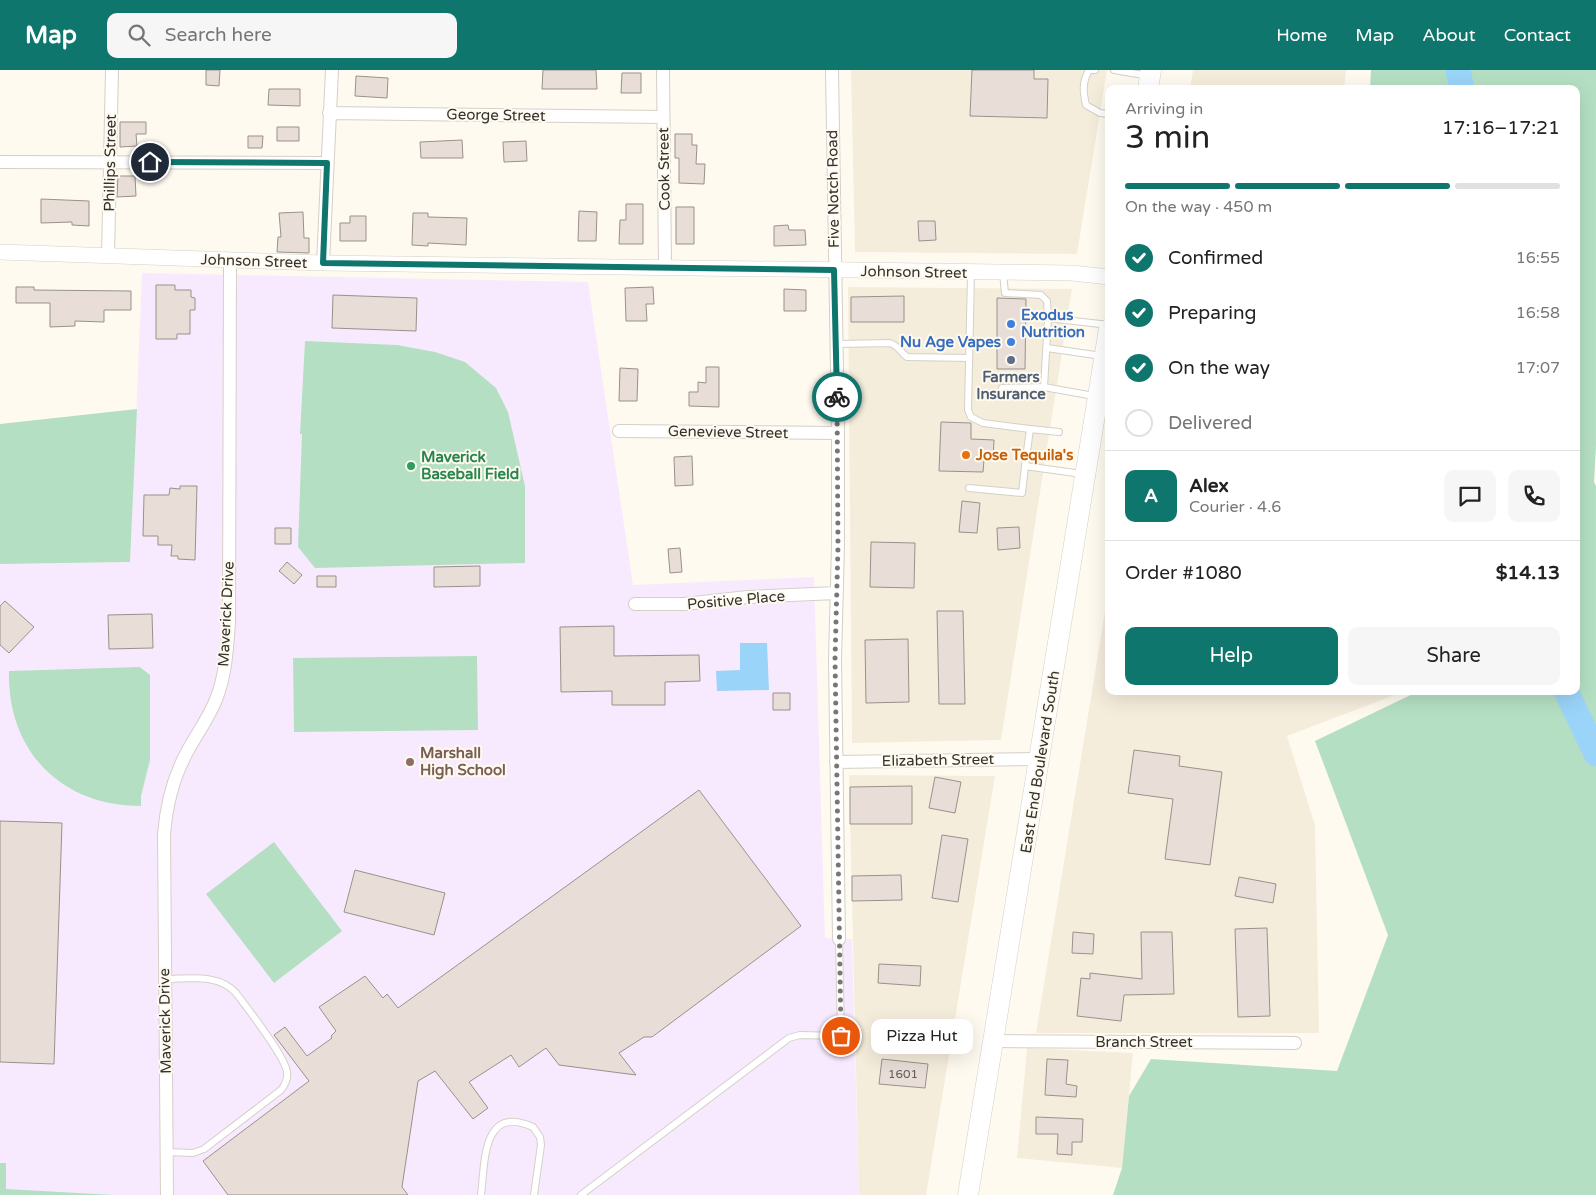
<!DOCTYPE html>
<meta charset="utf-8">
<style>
body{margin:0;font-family:"Varela Round",sans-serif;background:#f6f6f6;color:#222;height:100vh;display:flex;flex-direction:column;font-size:19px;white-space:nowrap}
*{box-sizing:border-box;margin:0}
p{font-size:16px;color:#767676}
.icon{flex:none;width:28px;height:28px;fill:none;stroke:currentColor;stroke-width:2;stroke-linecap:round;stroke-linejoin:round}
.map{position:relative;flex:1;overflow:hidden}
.side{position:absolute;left:1105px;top:15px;width:475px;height:610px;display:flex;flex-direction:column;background:#fff;border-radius:10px;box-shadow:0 5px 20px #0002}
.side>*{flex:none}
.pin{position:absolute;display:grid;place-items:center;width:42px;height:42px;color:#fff;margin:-21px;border:2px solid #fff;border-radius:50%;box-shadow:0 1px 5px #0007}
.courier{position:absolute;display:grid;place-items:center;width:50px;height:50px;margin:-25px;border:4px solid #0f766e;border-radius:50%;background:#fff;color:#222;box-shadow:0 1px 6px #0007}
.bubble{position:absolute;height:35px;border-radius:10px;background:#fff;box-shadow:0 5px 20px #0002;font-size:16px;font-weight:600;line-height:35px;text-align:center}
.headline em{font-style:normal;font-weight:600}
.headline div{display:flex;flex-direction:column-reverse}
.headline{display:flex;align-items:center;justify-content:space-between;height:85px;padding:0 20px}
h1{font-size:32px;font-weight:600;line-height:38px}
.bar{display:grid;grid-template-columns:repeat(4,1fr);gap:8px 5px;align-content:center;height:60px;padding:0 20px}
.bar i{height:6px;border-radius:4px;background:#e0e0e0}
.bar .active{background:#0f766e}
.bar p{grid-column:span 4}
.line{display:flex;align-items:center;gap:12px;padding:0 20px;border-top:1px solid #e0e0e0}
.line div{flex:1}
.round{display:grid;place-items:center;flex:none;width:52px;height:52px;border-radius:10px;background:#f6f6f6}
ol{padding:0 20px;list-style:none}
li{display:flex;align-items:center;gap:15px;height:55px}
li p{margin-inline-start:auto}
li .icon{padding:5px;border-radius:50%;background:#0f766e;color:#fff;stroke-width:4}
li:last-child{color:#767676}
li i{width:28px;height:28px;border:2px solid #e0e0e0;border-radius:50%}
.cta{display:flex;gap:10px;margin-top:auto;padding:10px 20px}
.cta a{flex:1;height:58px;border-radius:10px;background:#0f766e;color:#fff;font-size:20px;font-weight:600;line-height:58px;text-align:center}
.cta a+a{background:#f6f6f6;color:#222}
header{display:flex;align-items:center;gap:30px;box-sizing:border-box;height:70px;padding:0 25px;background:#0f766e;color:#fff}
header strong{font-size:24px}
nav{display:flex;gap:28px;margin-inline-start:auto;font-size:18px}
.search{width:350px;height:45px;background:#f6f6f6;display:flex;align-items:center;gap:12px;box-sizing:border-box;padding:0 18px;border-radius:10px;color:#767676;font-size:19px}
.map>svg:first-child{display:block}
.built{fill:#f5eddc}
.education{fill:#f8eafe}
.green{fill:#b5dfc3}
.water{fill:#9bd4f9}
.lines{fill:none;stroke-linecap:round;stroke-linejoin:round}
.river{stroke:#9bd4f9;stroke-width:25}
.building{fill:#e8ded7;stroke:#9a918b}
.service-casing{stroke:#d5d0c7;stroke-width:8}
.minor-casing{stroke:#d5d0c7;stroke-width:14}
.tertiary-casing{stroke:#d5d0c7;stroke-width:16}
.trunk-casing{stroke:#d5d0c7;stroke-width:21}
.service{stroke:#fff;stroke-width:6}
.minor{stroke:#fff;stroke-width:12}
.tertiary{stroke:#fff;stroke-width:15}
.trunk{stroke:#fff;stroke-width:20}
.done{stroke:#7a7771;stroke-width:5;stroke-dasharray:0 9}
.route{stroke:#0f766e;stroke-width:6}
.shop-dot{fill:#3f7fe0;stroke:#fffaef;stroke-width:2}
.service-dot{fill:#5c6f8a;stroke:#fffaef;stroke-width:2}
.food-dot{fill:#e8710a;stroke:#fffaef;stroke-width:2}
.leisure-dot{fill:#2e9e5b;stroke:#fffaef;stroke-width:2}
.education-dot{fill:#8d6e63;stroke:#fffaef;stroke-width:2}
.labels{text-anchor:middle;stroke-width:4;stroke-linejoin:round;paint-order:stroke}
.number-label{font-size:12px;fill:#605c58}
.street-label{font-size:15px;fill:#33312d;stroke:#fffaef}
.shop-label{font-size:15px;font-weight:bold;fill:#366cbe;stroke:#fffaef;text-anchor:start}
.service-label{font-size:15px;font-weight:bold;fill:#4e5e75;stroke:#fffaef}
.food-label{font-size:15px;font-weight:bold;fill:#c56008;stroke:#fffaef;text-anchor:start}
.leisure-label{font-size:15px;font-weight:bold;fill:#27864d;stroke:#fffaef;text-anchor:start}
.education-label{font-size:15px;font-weight:bold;fill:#785e54;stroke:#fffaef;text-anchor:start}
</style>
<header>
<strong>Map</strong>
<div class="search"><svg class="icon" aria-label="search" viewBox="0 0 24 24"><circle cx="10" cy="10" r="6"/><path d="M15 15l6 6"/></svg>Search here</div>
<nav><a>Home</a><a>Map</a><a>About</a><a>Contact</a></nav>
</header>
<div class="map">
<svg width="1596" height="1125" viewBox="0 0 1596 1125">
<rect width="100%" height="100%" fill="#fffaef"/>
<path class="built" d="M851 0H1107L1077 184 855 182Z
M1193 0H1346L1344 19H1190Z
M848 217 1072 219 1001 670 852 673Z
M1109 517V621H1405L1287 666 1315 755 1319 963H1036Z
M849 705 995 706 926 1125H859Z
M1027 978 1133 983 1122 1098 1017 1088Z"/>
<path class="education" d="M142 203 588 212 633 515 814 507 825 868 852 869 859 1125H0V494L130 492Z"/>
<path class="green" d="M1371 0H1596V376L1594 412 1596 416V1125H1113L1122 1098 1129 1026 1151 989 1337 1001 1388 865 1315 671 1419 621H1576V19H1370Z
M305 271 397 275 435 282 465 292 496 318 508 342 525 416V493L315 498 298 477 302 364H300Z
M137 339 130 492 0 494V354Z
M477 586 478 660 294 662 293 588Z
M140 597 150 605V690L141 726V736C61 736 7 681 9 601Z
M274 772 342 861 274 913 206 824Z
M0 1093H6V1119L114 1125H0Z"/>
<path class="water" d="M740 573H767L769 620 717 621 716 601 740 600Z"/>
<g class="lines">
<path class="river" d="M1458 0 1462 19
M1566 621 1596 684"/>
</g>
<path class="building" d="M206 0H220L219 16 206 15Z
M543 0H596L597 19H542Z
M972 0H1034V9H1048L1047 48 970 46Z
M622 3H641V23H621Z
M356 6 388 8 387 28 355 26Z
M269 19H300V36L268 35Z
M120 52H146V64H136L137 76 120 77Z
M277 57H299V71H277Z
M675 64H692V75H697L696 94H705L704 114 679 113V88H675Z
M248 66H263L262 78H248Z
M462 70 463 88H421L420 72Z
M526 71 527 91 504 92 503 72Z
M118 106H135L136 126 117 127Z
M41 129 89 131V156L72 155V152L41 153Z
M626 134H643V174H619L620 150H626Z
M676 137H694V174H676Z
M579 141 597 142 596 171H578Z
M303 142 304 168H309V183L277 182 278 167H281L279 143Z
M413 143H428V147L467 148 466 175 428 173V176L412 175Z
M350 146H366V171H340V153H350Z
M918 151H935L936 170 919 171Z
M788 155 789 160H805L806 175 774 176V156Z
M156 215H175V220H191V227L195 228V240H190V264H177V269H156Z
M16 217H34V220L131 221V240H104V252L75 251V256L50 257V233H16Z
M653 217 654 234H646L647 251H626L625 218Z
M784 219 806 220V241H784Z
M333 225 417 228 416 261 332 258Z
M904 226V252H851V227Z
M997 228 1026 229 1025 299H997Z
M706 297H719V337L689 336V322H698V312L706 313Z
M620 298 638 299 637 331H619Z
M941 352 971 353V369L994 370 993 390H984L983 402 939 401Z
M692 386 693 415 675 416 674 387Z
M180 416H197L195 490 178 489V486H171L172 475H158V466H143L144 425H169L170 418 180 419Z
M962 431 980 433 977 463 959 462Z
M1019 457 1020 478 998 480 997 458Z
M275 458H291V474H275Z
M871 472 915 473 914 518 870 517Z
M680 478 682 502 670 503 668 479Z
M287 492 302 505 294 514 279 501Z
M480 496V516L434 517V497Z
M317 506H336V517H317Z
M5 531 34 557 9 583 0 575V536Z
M937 541H963L965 634H939Z
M152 544 153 578 109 579 108 545Z
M614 556V586L699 585 700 611 665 612V635H612V621L561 622 560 557Z
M908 569 909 632 866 633 865 570Z
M773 623H790V640H773Z
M1134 680 1180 686 1179 696 1222 702 1210 795 1165 789 1173 729 1128 723Z
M935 707 961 712 955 743 929 738Z
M912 716V754H850V717Z
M699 720 801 856 652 967H644L619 983 636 1005 559 995 546 978 519 997 511 985 469 1012 488 1038 473 1049 435 1001 418 1011 402 1117 408 1125H228L203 1091 309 1011 274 965 285 957 307 986 332 968 331 966 336 961 319 937 365 906 383 928 387 924 398 938Z
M0 751 62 753 54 994 0 992Z
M942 765 968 769 958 832 932 828Z
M355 800 445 823 434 865 344 842Z
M901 805 902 830 852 831V806Z
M1239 807 1276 814 1273 833 1235 826Z
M1267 858 1270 946 1238 947 1235 859Z
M1073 862 1094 864 1093 884 1072 883Z
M1141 862H1172L1174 924 1124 925 1121 951 1077 946 1081 908 1090 909V903L1142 909Z
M879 894 921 896 920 916 878 913Z
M882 989 928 994 925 1018 879 1014Z
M1047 989 1068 990 1066 1014 1077 1016 1076 1027 1045 1025Z
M1036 1047 1083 1049 1082 1072H1072V1085L1057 1084 1058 1064H1036Z"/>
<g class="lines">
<defs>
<path id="service" d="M1095 0H1089C1082 12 1083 22 1086 35L1100 43 1109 44
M1114 0 1149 6
M971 203 968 340 971 347 983 353 1030 359 1025 396
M1003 203 1005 223 1041 225 1047 231 1048 248
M836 274 890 273C899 276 900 282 907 287L969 288
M1047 278 1102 286
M1044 317 1048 248 1109 255
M1002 318 1044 317 1094 326
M1030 359 1059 362
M969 418 1022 423 1025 396 1082 404
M165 909C189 909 218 903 236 923 247 938 285 986 287 1002 288 1009 285 1015 281 1020L204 1079 193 1083 167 1082
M481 1125C485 1092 482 1034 533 1057L540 1067 541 1075 534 1125
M581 1125 789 968 800 965 841 966 839 869"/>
<path id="minor" d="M663 0 665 197
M832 0 838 363V476L835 589 839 869
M329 43 663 47
M0 92 327 93
M108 186 112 0
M323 193 332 0
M619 361 838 363
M635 534H684L748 527 836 523
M836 692 1040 689
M994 971 1295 973
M167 1125 164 765C166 738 172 712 184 688 194 667 209 649 217 627 226 603 227 578 229 552L230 190"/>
<path id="tertiary" d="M0 182 323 193 1072 203 1109 207"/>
<path id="trunk" d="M1148 19 1151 0
M968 1125 1109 259"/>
</defs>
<use href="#service" class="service-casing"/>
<use href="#minor" class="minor-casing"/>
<use href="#tertiary" class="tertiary-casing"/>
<use href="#trunk" class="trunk-casing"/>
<use href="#service" class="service"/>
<use href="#minor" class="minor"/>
<use href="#tertiary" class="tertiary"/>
<use href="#trunk" class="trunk"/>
</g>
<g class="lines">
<path class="done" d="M837 327 838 476 835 589 841 966"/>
<path class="route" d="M150 92 327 93 323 193 834 200 837 327"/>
</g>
<g class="shop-dot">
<circle cx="1011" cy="254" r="5"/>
<circle cx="1011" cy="272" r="5"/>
</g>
<circle class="service-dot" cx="1011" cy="290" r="5"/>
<circle class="food-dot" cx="966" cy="385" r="5"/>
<circle class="leisure-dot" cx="411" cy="396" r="5"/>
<circle class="education-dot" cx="410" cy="692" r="5"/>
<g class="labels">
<g class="number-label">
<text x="903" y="1008">1601</text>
</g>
<g class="street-label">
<text transform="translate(496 45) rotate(1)" y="5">George Street</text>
<text transform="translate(110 93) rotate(-89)" y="5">Phillips Street</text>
<text transform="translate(664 99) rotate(-91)" y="5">Cook Street</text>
<text transform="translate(833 119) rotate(-91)" y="5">Five Notch Road</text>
<text transform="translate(254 191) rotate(2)" y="5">Johnson Street</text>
<text transform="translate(914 202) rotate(1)" y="5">Johnson Street</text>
<text transform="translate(728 362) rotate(1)" y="5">Genevieve Street</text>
<text transform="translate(736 530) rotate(-5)" y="5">Positive Place</text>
<text transform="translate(226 544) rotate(-87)" y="5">Maverick Drive</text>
<text transform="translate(938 690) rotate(-1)" y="5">Elizabeth Street</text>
<text transform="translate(1040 692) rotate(-81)" y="5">East End Boulevard South</text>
<text transform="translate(165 951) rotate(-91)" y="5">Maverick Drive</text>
<text x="1144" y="977">Branch Street</text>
</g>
<g class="shop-label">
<text x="1021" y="250">Exodus<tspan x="1021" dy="17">Nutrition</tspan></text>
<text x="1001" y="277" text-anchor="end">Nu Age Vapes</text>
</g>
<g class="service-label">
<text x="1011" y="312">Farmers<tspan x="1011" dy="17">Insurance</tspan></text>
</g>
<g class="food-label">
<text x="976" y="390">Jose Tequila's</text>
</g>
<g class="leisure-label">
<text x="421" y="392">Maverick<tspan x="421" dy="17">Baseball Field</tspan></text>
</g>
<g class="education-label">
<text x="420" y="688">Marshall<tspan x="420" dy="17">High School</tspan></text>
</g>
</g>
</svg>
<div class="pin" style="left:841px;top:966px;background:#ea580c"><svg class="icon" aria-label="bag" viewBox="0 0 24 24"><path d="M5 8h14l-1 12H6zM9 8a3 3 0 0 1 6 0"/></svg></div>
<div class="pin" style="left:150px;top:92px;background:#1f2937"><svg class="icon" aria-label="home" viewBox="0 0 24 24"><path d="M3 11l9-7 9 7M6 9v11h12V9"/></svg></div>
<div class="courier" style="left:837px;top:327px"><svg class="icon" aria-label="bike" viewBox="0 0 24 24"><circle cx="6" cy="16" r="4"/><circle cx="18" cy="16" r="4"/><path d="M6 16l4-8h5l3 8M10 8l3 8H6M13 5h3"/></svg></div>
<div class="bubble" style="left:871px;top:949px;width:102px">Pizza Hut</div>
<section class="side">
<div class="headline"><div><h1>3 min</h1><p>Arriving in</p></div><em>17:16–17:21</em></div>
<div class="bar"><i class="active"></i><i class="active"></i><i class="active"></i><i></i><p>On the way · 450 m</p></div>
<ol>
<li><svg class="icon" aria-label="check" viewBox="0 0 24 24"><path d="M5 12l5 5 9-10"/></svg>Confirmed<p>16:55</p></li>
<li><svg class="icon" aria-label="check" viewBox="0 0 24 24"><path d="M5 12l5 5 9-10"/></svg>Preparing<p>16:58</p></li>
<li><svg class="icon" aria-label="check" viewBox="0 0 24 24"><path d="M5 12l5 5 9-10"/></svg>On the way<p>17:07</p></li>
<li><i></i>Delivered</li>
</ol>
<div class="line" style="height:90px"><b class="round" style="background:#0f766e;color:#fff">A</b><div><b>Alex</b><p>Courier · 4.6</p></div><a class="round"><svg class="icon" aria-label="chat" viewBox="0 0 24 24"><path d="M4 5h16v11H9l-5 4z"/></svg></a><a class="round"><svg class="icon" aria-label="phone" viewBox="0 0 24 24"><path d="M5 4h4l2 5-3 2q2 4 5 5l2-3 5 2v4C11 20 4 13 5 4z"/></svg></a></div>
<div class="line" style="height:65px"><div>Order #1080</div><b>$14.13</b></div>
<div class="cta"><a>Help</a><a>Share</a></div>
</section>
</div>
